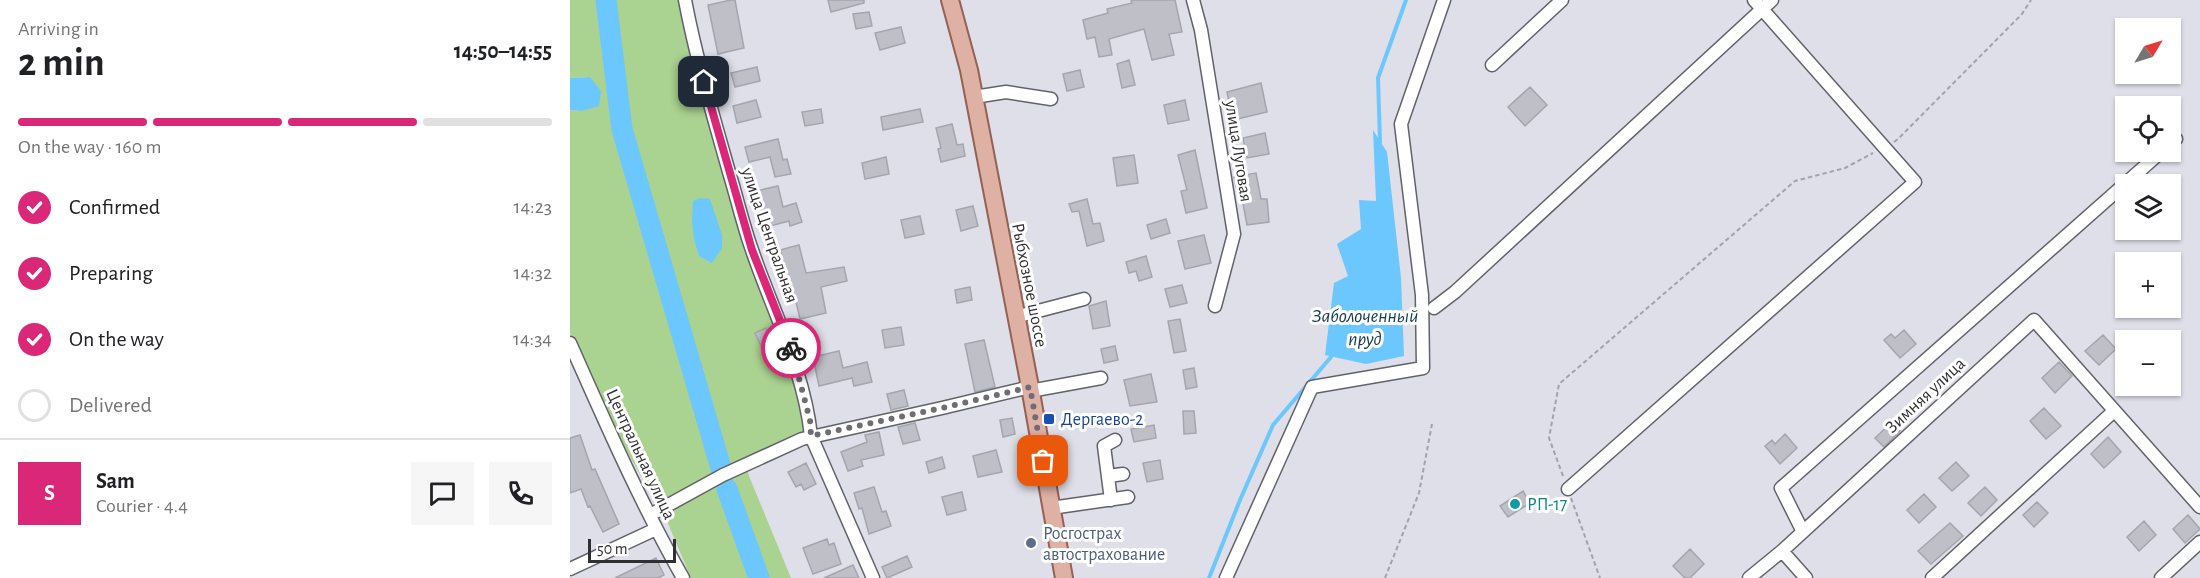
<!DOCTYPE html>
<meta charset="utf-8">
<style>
body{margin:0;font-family:"Alegreya Sans",sans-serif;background:#f6f6f6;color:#202124;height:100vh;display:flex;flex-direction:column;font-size:22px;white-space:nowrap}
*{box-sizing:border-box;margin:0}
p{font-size:20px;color:#757577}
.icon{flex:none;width:33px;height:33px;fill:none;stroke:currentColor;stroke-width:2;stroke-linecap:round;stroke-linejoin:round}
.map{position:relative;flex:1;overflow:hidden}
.sheet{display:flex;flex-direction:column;background:#fff;width:570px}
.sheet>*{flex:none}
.needle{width:39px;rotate:52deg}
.controls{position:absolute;left:1545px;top:18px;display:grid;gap:12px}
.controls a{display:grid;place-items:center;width:66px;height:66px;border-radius:0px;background:#fff;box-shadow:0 2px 4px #0004;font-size:30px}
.scale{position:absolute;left:18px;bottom:15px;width:88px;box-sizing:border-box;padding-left:6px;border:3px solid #303034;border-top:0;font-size:16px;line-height:21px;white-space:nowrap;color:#303034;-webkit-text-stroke:4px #fff;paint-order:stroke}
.pin{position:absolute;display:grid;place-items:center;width:51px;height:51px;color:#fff;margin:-26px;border-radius:12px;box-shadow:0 3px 9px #0006}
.courier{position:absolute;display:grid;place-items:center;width:60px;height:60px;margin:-30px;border:4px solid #db2777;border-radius:50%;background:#fff;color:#222;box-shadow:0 2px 8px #0007}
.head em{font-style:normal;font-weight:700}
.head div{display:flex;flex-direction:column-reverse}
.head{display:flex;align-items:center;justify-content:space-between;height:102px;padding:0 18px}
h1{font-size:39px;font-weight:700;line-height:45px}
.bar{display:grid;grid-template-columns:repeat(4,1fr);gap:9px 6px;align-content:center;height:72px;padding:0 18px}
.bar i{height:8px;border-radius:4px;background:#e0e0e0}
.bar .active{background:#db2777}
.bar p{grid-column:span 4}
.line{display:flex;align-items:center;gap:15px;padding:0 18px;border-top:2px solid #e0e0e0}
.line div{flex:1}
.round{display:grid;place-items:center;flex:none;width:63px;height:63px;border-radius:0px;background:#f6f6f6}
ol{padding:0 18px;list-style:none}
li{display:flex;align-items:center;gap:18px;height:66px}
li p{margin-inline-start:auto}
li .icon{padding:6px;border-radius:50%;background:#db2777;color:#fff;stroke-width:4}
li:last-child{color:#757577}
li i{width:33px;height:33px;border:3px solid #e0e0e0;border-radius:50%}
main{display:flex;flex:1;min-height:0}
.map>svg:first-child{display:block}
.green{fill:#aad290}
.water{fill:#6bc7fe}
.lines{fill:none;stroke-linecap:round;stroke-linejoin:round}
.stream{stroke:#6bc7fe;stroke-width:4}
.river{stroke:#6bc7fe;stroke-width:21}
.building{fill:#bfbfc8;stroke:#a4a5ae;stroke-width:1.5}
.minor-casing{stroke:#62626a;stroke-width:15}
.major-casing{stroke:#946155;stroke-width:20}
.path{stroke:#a2a3aa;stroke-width:2;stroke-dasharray:4.5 3;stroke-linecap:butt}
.minor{stroke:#fff;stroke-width:12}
.major{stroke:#dfb0a4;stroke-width:16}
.done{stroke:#6d6d73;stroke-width:6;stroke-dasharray:0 10.8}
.route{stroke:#db2777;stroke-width:8}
.transit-dot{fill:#1a4fb4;stroke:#fff;stroke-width:2}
.culture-dot{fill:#0f9aa8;stroke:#fff;stroke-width:2}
.service-dot{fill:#5c6f8a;stroke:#fff;stroke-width:2}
.labels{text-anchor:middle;stroke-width:6;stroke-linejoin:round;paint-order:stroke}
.street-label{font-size:18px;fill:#303034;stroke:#fff}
.transit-label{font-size:18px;fill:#164399;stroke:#fff;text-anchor:start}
.culture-label{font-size:18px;fill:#0d838f;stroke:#fff;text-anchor:start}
.service-label{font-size:18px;fill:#4e5e75;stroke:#fff;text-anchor:start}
.water-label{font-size:20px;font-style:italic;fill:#133b51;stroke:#fff}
</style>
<main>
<section class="sheet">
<div class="head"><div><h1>2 min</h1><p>Arriving in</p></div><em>14:50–14:55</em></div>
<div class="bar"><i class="active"></i><i class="active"></i><i class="active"></i><i></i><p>On the way · 160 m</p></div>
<ol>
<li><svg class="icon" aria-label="check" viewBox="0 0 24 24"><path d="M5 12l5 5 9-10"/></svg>Confirmed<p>14:23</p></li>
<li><svg class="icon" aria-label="check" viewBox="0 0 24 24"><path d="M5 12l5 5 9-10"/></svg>Preparing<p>14:32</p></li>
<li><svg class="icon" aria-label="check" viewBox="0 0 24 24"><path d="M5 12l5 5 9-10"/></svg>On the way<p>14:34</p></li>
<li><i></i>Delivered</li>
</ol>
<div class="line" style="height:108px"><b class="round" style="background:#db2777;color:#fff">S</b><div><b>Sam</b><p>Courier · 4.4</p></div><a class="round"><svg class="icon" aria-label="chat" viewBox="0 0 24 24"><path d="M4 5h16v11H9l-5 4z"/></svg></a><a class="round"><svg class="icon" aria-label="phone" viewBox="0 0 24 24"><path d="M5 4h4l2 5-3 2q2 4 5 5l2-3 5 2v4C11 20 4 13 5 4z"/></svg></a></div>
</section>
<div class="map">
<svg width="1630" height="578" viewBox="0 0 1630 578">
<rect width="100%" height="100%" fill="#dedfe8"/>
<path class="green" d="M0 0H111L116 39 166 219 222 370 236 429 229 437 175 461 179 476 221 578H121L97 521 33 410 0 333V110L11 111 20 77 0 78Z"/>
<path class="water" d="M20 77 31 91 29 106 11 111 0 110V78Z
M803 130 817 152 831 278 834 356 796 364 755 355 764 283 778 276 767 244 791 229 789 200 806 201Z
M130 198 140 199 152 235V248L142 263 129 256 124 239 122 221 123 201Z"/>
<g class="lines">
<path class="stream" d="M810 142 808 78 836 0
M639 578 670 500 703 425 761 357"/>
<path class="river" d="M36 0 52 129 153 475
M157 489 189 578"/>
</g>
<path class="building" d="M161 0H165L174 48 148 54 138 5Z
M258 0H294V3L261 12Z
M561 0H605L612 32 599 34 604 55 582 60 574 29 539 39 542 55 529 57 525 37 517 39 513 20 538 13 537 9 562 3Z
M299 12 302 26 286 29 283 14Z
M331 27 335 43 310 50 305 33Z
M559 60 565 85 552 88 547 64Z
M187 67 190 81 165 87 161 73Z
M510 70 514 87 497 91 493 74Z
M691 83 697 112 663 120 657 92Z
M960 87 977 105 955 126 938 107Z
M186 100 191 117 167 123 163 106Z
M615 100 619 120 598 124 594 105Z
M251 109 253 123 235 126 232 112Z
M350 109 353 122 313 130 311 117Z
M382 124 387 145 393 144 395 156 371 162 368 149 371 148 366 128Z
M695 133 699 154 677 158 673 138Z
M208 139 213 160 217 159 221 174 205 177 200 157 179 162 175 147Z
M625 150 637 208 616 213 611 191 617 190 608 155Z
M564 155 568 183 547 186 543 158Z
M316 157 319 174 295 179 292 163Z
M686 173 691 199H697L699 222 677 225 671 193 668 194 664 177Z
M208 186 213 207 226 203 232 222 220 226 219 221 196 227 186 191Z
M517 199 523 224 530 223 534 241 517 246 509 211 502 212 499 204Z
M403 206 408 226 391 231 386 210Z
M350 216 354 234 335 238 331 220Z
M596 219 600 233 581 239 577 225Z
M634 235 641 263 615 269 608 241Z
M229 245 236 273 274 267 277 281 251 287 256 313 230 319 223 289 219 290 214 271 206 273 202 260 212 257 210 250Z
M576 256 582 277 569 281 566 271 559 273 556 262Z
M612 285 617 303 600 307 595 289Z
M400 287 402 300 387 303 385 290Z
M536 301 540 326 523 329 519 306Z
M610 319 616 351 604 353 598 321Z
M331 327 334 345 315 348 312 330Z
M196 328 203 343 192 348 185 333Z
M1334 330 1346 344 1330 358 1314 340 1321 334 1325 338Z
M1533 335 1546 349 1529 365 1515 351Z
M414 340 425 387 405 392 395 344Z
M545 346 548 360 534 363 531 349Z
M269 351 273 368 297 362 302 382 284 386 282 378 249 386 243 357Z
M1489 362 1502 376 1485 393 1472 378Z
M624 368 627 387 616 389 613 370Z
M581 374 587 402 560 406 554 380Z
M334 390 338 406 321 410 317 394Z
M1474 408 1491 426 1476 439 1460 421Z
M613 411H624L626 433 614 434Z
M442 418 445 434 433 437 430 420Z
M1322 422 1330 431 1314 447 1305 438Z
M345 423 350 440 333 444 328 427Z
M584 425 586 438 564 442 561 429Z
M309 432 314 455 291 460 293 466 278 471 271 452 297 442 295 435Z
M1215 434 1227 448 1210 464 1195 446 1202 440 1205 444Z
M10 435 22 470 25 469 49 524 33 532 20 506 18 507 11 489 0 493V438Z
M1538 437 1551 452 1534 468 1521 454Z
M426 450 432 472 408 477 403 456Z
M372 457 375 468 359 473 356 462Z
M590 460 593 479 577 482 573 463Z
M1386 462 1399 476 1382 491 1369 478Z
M236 463 246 484 234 490 231 484 226 487 218 472Z
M304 487 312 512 316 511 321 526 299 534 292 508 289 509 284 493Z
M1415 487 1427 500 1411 516 1398 503Z
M953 491 960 503 938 517 930 506Z
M392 492 396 510 377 515 372 497Z
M1354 494 1366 507 1349 523 1337 510Z
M1467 502 1478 513 1464 527 1453 515Z
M1618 515 1630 529 1615 543 1603 529Z
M1574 521 1586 535 1569 551 1557 537Z
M1380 523 1393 536 1361 564 1348 551Z
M257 539 259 545 264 543 271 564 243 574 233 548Z
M1120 549 1134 564 1120 578H1115L1103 566Z
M337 556 342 567 317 578 312 567Z
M86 558 94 575 88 578H45Z
M283 565 289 578H254Z"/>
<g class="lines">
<defs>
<path id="minor" d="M115 0C126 58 143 115 159 172 167 198 173 225 182 250 203 312 234 370 241 436L303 578
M623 0 631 30 664 234 645 306
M922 65 992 0
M404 97 436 92 481 99
M1600 143 1606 139
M864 308 885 292 1202 0
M449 316 514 299
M0 343C35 422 70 502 113 578
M460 391 531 378
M538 476 553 474
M998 489 1345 182 1184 0
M541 500 534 446 545 440
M481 508 558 497
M80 515 153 475 232 439 372 408 460 387
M1233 532 1211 488 1591 152
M1212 551 1236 578
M0 569 86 529
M656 578 742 387 853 368 852 295 831 124 874 0
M1179 578 1212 551 1464 320 1630 507
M1362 578 1544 411
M1591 578 1630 542"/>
<path id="major" d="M380 0 399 70 460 387 494 578"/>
</defs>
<use href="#minor" class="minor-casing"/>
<use href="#major" class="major-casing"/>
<path class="path" d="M1324 142 1328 139 1452 14 1461 0
M993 476 979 438 989 384 1225 181 1275 168 1303 153
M1001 498 1030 578
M815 578 849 493 862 424"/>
<use href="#minor" class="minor"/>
<use href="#major" class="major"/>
</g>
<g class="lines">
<path class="done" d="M221 348 240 420 241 436 372 408 460 387 473 461"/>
<path class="route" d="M134 82 182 250 221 348"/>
</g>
<rect class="transit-dot" x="473" y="413" width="12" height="12" rx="3"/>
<circle class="culture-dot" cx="945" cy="504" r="6"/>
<circle class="service-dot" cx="461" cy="543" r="6"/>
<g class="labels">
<g class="street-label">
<text transform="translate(669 151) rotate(81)" y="6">улица Луговая</text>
<text transform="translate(200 235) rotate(71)" y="6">улица Центральная</text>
<text transform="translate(460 285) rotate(79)" y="6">Рыбхозное шоссе</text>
<text transform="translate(1355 395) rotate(-43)" y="6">Зимняя улица</text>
<text transform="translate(71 454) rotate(65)" y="6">Центральная улица</text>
</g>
<g class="transit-label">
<text x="491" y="425">Дергаево-2</text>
</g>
<g class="culture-label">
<text x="957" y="510">РП-17</text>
</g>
<g class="service-label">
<text x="473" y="539">Росгострах<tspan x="473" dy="21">автострахование</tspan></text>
</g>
<g class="water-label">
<text x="795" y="322">Заболоченный<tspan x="795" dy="23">пруд</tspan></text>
</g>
</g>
</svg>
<div class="controls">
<a><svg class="needle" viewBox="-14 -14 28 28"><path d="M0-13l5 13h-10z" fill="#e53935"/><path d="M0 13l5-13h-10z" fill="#757577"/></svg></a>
<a><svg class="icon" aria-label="locate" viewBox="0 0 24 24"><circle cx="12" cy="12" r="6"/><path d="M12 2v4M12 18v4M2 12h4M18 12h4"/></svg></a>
<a><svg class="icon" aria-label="layers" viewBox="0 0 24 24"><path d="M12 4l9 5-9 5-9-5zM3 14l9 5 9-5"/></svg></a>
<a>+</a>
<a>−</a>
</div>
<div class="scale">50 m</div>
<div class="pin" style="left:473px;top:461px;background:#ea580c"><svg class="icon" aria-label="bag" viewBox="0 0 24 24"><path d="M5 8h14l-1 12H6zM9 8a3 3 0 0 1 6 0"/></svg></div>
<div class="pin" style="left:134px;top:82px;background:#1f2937"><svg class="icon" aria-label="home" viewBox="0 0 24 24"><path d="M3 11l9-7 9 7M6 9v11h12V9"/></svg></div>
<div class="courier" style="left:221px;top:348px"><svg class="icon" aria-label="bike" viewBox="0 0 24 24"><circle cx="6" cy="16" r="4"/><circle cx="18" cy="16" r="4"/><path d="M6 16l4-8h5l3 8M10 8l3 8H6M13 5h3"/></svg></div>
</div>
</main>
